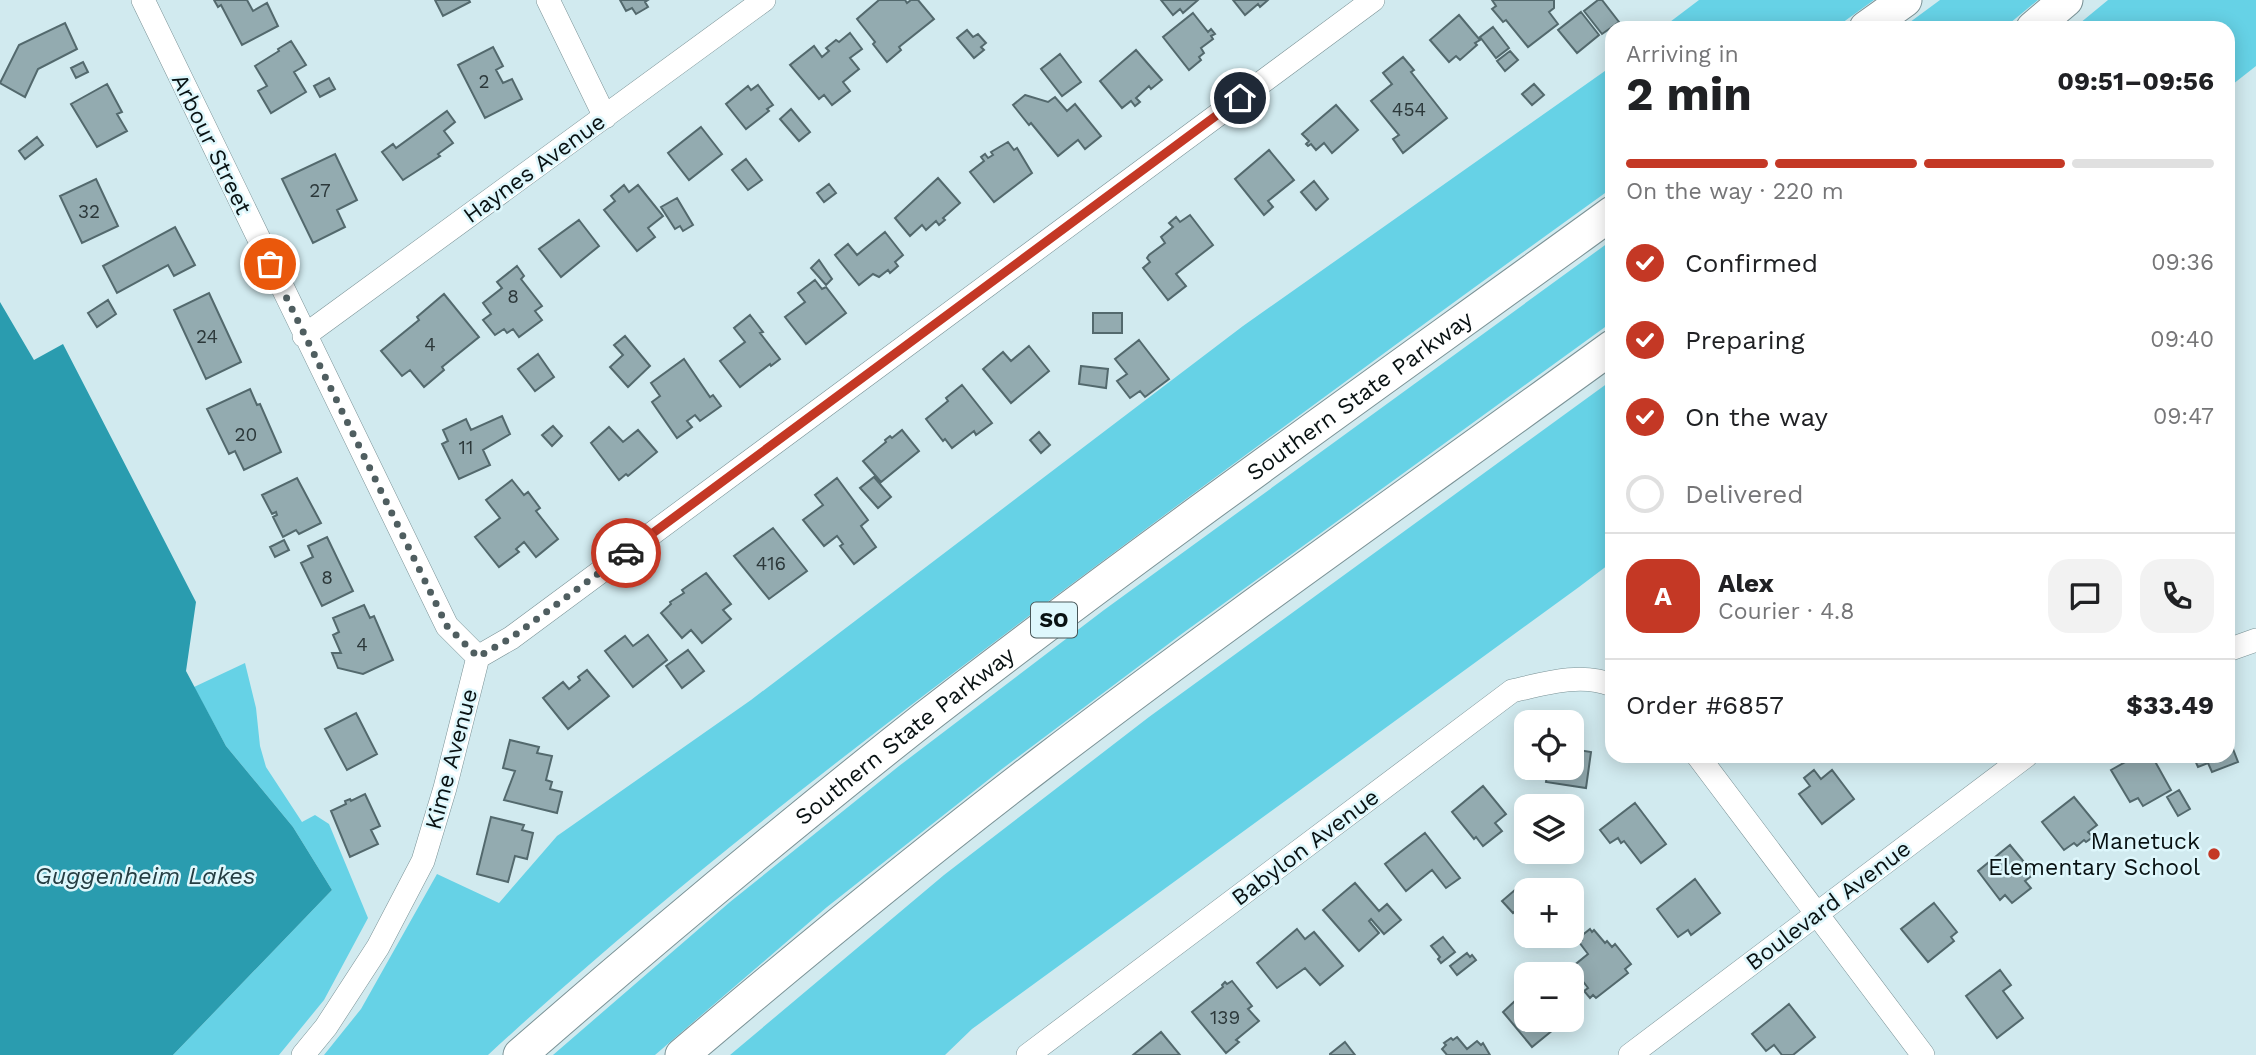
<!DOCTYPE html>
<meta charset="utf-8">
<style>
body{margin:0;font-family:"Work Sans",sans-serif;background:#f2f2f2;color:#202124;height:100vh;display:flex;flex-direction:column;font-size:26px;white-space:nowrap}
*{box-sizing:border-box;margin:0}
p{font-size:23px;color:#757577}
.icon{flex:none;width:38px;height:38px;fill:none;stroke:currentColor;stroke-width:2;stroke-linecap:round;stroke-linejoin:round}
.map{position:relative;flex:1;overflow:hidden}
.details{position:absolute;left:1605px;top:21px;width:630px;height:742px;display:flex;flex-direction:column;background:#fff;border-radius:21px;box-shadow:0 4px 18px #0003}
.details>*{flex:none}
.fabs{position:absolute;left:1514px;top:710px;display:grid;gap:14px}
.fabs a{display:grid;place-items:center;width:70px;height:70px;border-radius:14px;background:#fff;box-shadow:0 4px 18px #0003;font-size:35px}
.pin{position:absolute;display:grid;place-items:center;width:60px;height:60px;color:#fff;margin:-30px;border:4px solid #fff;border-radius:50%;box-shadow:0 2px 7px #0007}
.courier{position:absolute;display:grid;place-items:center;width:70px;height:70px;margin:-35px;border:5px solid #c43825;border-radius:50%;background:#fff;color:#222;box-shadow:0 2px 9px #0007}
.overview em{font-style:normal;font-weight:700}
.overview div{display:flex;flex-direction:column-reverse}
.overview{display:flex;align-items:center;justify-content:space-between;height:119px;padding:0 21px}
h1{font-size:46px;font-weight:700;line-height:52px}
.bar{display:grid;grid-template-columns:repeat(4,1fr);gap:10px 7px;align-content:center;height:84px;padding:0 21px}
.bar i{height:9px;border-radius:5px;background:#e0e0e0}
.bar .current{background:#c43825}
.bar p{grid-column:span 4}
.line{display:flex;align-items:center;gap:18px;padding:0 21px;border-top:2px solid #e0e0e0}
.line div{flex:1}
.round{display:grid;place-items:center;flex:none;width:74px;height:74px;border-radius:21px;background:#f2f2f2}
ol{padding:0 21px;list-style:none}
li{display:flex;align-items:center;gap:21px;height:77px}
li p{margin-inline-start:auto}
li .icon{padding:7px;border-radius:50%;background:#c43825;color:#fff;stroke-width:4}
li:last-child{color:#757577}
li i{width:38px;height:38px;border:4px solid #e0e0e0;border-radius:50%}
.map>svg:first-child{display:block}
.green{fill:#66d2e6}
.water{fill:#2a9caf}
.building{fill:#93abb0;stroke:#53696d;stroke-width:2}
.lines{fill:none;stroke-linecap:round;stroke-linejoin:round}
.minor-casing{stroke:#7a9296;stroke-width:24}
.highway-casing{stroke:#7a9296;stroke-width:35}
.minor{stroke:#fff;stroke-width:23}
.highway{stroke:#fff;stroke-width:33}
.done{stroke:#4f5e60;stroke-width:7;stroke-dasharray:0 12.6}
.route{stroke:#c43825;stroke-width:9}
.poi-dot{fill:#c43825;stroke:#def7fc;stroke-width:2.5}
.labels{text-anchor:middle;stroke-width:5;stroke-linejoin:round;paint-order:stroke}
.number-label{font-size:19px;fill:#2c383a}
.shield{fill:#def7fc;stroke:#495759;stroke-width:2}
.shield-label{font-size:21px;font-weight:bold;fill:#091213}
.street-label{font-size:23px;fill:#091213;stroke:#def7fc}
.poi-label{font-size:23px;fill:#091213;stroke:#def7fc;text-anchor:end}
.water-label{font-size:24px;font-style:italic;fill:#253d42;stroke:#def7fc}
</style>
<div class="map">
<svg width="2256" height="1055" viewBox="0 0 2256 1055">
<rect width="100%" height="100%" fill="#d1eaef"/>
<path class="green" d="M1699 0H1874L1835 28H1662Z
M1940 0H2038L2004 28H1902Z
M2108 0H2256V66L2228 88V28H2074Z
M1612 66V188C1428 320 1246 454 1065 589 867 737 670 887 488 1055H324L361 1009 437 874 499 903 557 836 751 700 1243 326Z
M1612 240V322L1183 633 1002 769 827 907 655 1055H553L730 902 899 766 1104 610Z
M1612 380V562L1579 587 972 1029 945 1055H730L944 875 1149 717Z
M245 663 256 708 260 746 266 767 302 822 315 815 329 824 368 918 324 1000 279 1055H173L332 890 293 827 226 746 194 687Z"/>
<path class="water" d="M0 302 34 360 63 344 196 602 186 671 226 746 293 827 332 890 173 1055H0Z"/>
<path class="building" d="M214 0H247L253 11 267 3 278 26 242 45 221 5 218 7Z
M435 0H469L470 2 443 16Z
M620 0H648L645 2 648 7 636 14 632 8 626 11Z
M879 0H905L907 3 911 0H918L934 19 899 47 901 50 887 62 873 44 875 42 857 19Z
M1161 0H1198L1183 13 1180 9 1173 15Z
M1233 0H1268L1260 7 1258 4 1245 15Z
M1492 0H1554V8L1549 12 1558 24 1528 47 1506 20 1503 22 1492 9 1496 6Z
M1598 0H1602L1619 22 1602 34 1584 11Z
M1581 12 1599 35 1577 53 1558 30Z
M1193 13 1208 32 1211 29 1215 34 1211 36 1213 39 1201 48 1204 53 1199 57 1201 60 1189 70 1163 37Z
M1459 15 1480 40 1475 43 1477 45 1460 60 1456 56 1449 62 1430 40Z
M65 23 77 49 38 69 25 97 0 83 19 45Z
M1493 27 1509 48 1496 58 1480 37Z
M967 30 973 37 978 34 986 43 981 47 984 50 974 58 957 38Z
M850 33 862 49 850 58 859 69 843 82 850 91 832 105 824 95 819 99 790 65 814 46 822 57 829 51 826 48 836 40 839 42Z
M291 41 306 65 294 72 306 92 271 113 258 91 267 86 255 66 279 51 278 49Z
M493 47 503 66 496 70 503 83 512 79 522 99 485 118 458 65Z
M1136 50 1162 80 1151 89 1149 86 1136 98 1140 102 1135 106 1131 101 1122 108 1100 81Z
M1510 51 1518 60 1505 71 1497 61Z
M1060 54 1081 82 1062 96 1041 69Z
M1403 57 1414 70 1411 72 1447 118 1403 153 1393 139 1399 135 1371 101 1392 84 1383 73Z
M83 62 88 72 76 78 71 68Z
M329 78 335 89 320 97 314 86Z
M107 84 122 112 117 114 127 131 97 147 71 104Z
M1534 84 1544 95 1532 105 1522 94Z
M758 85 773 105 767 109 769 111 746 129 726 104 748 86 751 90Z
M1025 95 1048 102 1055 97 1067 111 1075 104 1101 136 1085 149 1078 140 1058 156 1031 123 1029 125 1013 105Z
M1336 105 1358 130 1332 153 1324 143 1316 150 1311 144 1308 146 1306 144 1309 141 1302 134Z
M791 109 810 132 799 141 780 119Z
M447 111 455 122 444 131 453 143 438 154 440 156 403 180 382 152 393 144 396 148Z
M701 127 722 154 689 180 668 153Z
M37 137 43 145 25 159 19 151Z
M1008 142 1014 150 1017 148 1032 173 994 202 970 172 984 161 981 157 985 154 988 158 993 155 991 152Z
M1269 150 1294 180 1268 201 1273 207 1264 215 1235 179Z
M335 154 357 200 337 210 345 227 313 243 282 179Z
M746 159 762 180 748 190 732 170Z
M938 178 960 203 943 218 945 220 939 225 936 221 926 230 922 225 910 236 895 218Z
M96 179 118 226 82 243 60 196Z
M1314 181 1328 199 1316 210 1301 192Z
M829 184 836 193 824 202 817 193Z
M624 185 629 192 638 185 663 216 648 228 655 237 637 251 604 210 615 201 611 196Z
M677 198 693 225 683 231 680 226 675 229 661 207Z
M1190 215 1213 245 1176 274 1186 286 1168 300 1143 268 1150 262 1147 258 1149 255 1165 243 1161 237 1173 227 1169 223 1176 217 1180 222Z
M579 220 599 246 561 277 539 249Z
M175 227 195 265 174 276 168 265 117 293 103 266Z
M885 232 903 255 895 262 898 266 890 273 888 270 879 277 873 274 859 285 835 255 848 244 857 255Z
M819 260 832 279 826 285 811 268Z
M517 266 524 276 521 279 542 306 535 311 542 320 519 337 513 329 507 333 504 329 495 335 483 320 491 314 483 303 502 288 497 282Z
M815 280 822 289 826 287 846 313 806 344 785 317 805 302 798 293Z
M209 293 241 362 206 379 174 310Z
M444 294 479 337 442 367 444 370 424 387 410 370 402 376 381 351 419 320 417 317Z
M108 300 116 314 97 327 88 313Z
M1093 313H1122V333H1093Z
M750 315 763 332 760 333 780 359 771 366 770 364 740 387 720 361 745 342 734 328Z
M625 336 650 366 628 387 610 367 623 355 614 345Z
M1139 340 1169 379 1145 397 1140 391 1130 398 1117 381 1127 374 1115 359Z
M1029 346 1049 371 1011 403 983 369 1003 352 1011 361Z
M538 354 554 377 535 391 518 369Z
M684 359 710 397 713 395 721 406 700 421 695 415 687 421 692 427 677 438 652 402 660 396 651 383Z
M1081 366 1108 369 1106 388 1079 384Z
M962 385 992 423 976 435 974 431 952 448 945 439 943 441 926 419 948 401 946 398Z
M250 389 257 405 260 404 281 452 244 470 235 451 229 454 207 409Z
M502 416 510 434 483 450 490 465 459 479 442 444 448 441 443 430 466 419 471 430Z
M553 426 562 436 552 446 542 435Z
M609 427 623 442 638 430 657 452 628 476 626 474 619 480 591 443Z
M902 430 919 451 881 482 863 461 886 442 885 440 890 436 892 438Z
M1039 432 1050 445 1041 453 1030 440Z
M874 477 891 497 878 508 860 488Z
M297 478 321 523 299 534 296 530 283 537 273 517 277 515 276 512 272 514 262 495Z
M837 478 868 520 861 526 876 547 854 564 840 546 843 544 837 536 824 546 803 520 823 505 815 495Z
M512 480 524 495 528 492 540 508 536 511 558 539 536 557 524 542 516 549 519 552 499 567 475 537 500 518 486 500Z
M773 528 807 571 769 599 734 556Z
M327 537 353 591 322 606 301 563 313 557 308 546Z
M284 540 289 550 275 557 270 547Z
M706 573 731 604 723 610 731 619 702 643 691 630 682 638 661 613 671 604 670 602 684 593 682 590Z
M364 605 370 618 374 616 393 660 363 674 338 668 332 653H341L333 635 339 632 333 618Z
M648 635 667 660 633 687 605 651 625 636 633 646Z
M688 650 704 671 682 688 666 666Z
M587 670 609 696 568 729 543 698 563 682 569 689 580 680 578 677Z
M356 713 377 754 347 770 325 729Z
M2228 736 2238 762 2212 772 2208 763 2198 767 2193 756H2228Z
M510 740 539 747 537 753 552 756 546 780 552 782 550 789 562 792 557 813 504 800 515 771 503 768Z
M1572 749 1591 752 1586 788 1546 782 1548 768H1572Z
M2136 756H2152L2171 790 2143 806 2138 798 2130 802 2111 770Z
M1814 770 1821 779 1832 770 1854 799 1822 824 1799 794 1810 786 1804 778Z
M1483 786 1506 814 1495 823 1502 831 1483 846 1476 837 1474 839 1452 812Z
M2179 790 2190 809 2178 816 2167 797Z
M365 794 380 826 371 830 378 844 350 857 331 811 346 804 345 801 350 799 351 801Z
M2074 797 2097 825 2088 832 2093 837 2086 842 2084 840 2077 846 2074 843 2064 850 2042 822Z
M1635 803 1666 844 1641 863 1624 841 1621 843 1618 838 1610 843 1600 830Z
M491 817 524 825 522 830 533 833 527 859 515 856 508 882 477 874Z
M1425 833 1460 878 1446 888 1432 870 1406 891 1385 864Z
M2010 845 2034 874 2025 881 2031 888 2012 903 2005 895 2000 900 1978 871Z
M1695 879 1720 913 1691 935 1688 930 1678 937 1657 909Z
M1355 883 1379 911 1387 904 1401 920 1384 934 1371 919 1369 921 1379 933 1359 951 1323 910Z
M1515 890 1525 903 1513 913 1502 901Z
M1934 903 1957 932 1951 937 1954 941 1928 962 1901 929Z
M1297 929 1305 939 1314 932 1343 966 1320 985 1305 968 1277 988 1257 963Z
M1590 929 1592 932 1594 930 1605 943 1607 941 1612 947 1615 944 1631 964 1625 969 1628 973 1596 998 1593 995 1590 998 1584 991 1588 988 1572 967 1588 954 1579 942 1582 940 1580 937Z
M1443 937 1455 952 1441 963 1438 959 1440 957 1431 946Z
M1467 953 1470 957 1472 955 1476 960 1457 975 1450 966Z
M2000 970 2011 985 2003 991 2023 1018 1997 1038 1966 996Z
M1232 981 1252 1006 1248 1009 1259 1021 1236 1040 1239 1042 1226 1053 1192 1012 1223 987 1222 985 1225 982 1227 984Z
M1516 1000 1522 1007 1526 1003V1020L1564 1021 1532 1047 1503 1012Z
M1789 1004 1815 1037 1793 1055H1782L1774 1045 1766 1051 1752 1034Z
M1161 1032 1180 1055H1133Z
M1457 1037 1467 1049 1477 1041 1481 1045 1483 1043 1490 1055H1447L1442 1049 1446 1045 1444 1043 1451 1038 1453 1040Z
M1345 1042 1355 1055H1330V1054Z"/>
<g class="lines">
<defs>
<path id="minor" d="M143 0 447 626 478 657
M548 0 605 117
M304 336 764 0
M2228 650 2256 640
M1698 756 1923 1055
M303 1055 326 1027 378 947 423 861 445 788 478 657 511 638 1373 0
M1028 1055 1512 691C1543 684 1581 672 1612 685
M1630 1055 2026 756"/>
<g id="highway">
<path d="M1866 28 1905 0"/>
<path d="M2033 28 2066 0"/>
<path id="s1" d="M520 1055C652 940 787 827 925 718 1149 544 1382 380 1612 213"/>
<path d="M682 1055C800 955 919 857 1042 763 1229 620 1422 485 1612 347"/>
</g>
</defs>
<use href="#minor" class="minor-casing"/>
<use href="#highway" class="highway-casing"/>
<use href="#minor" class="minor"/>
<use href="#highway" class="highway"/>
</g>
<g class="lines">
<path class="done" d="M270 264 447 626 478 657 511 638 626 553"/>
<path class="route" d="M626 553 1240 98"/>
</g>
<circle class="poi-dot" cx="2214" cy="854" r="7"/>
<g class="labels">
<g class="number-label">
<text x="484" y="88">2</text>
<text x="1409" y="116">454</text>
<text x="320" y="197">27</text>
<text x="89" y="218">32</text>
<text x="513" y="303">8</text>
<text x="207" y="343">24</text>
<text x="430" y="351">4</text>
<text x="246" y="441">20</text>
<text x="466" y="454">11</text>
<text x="771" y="570">416</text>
<text x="327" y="584">8</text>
<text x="362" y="651">4</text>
<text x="1225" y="1024">139</text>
</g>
<rect class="shield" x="1031" y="602.5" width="46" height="35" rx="5"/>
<g class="shield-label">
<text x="1054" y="627">SO</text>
</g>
<g class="street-label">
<text transform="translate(212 144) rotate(64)" y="8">Arbour Street</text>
<text transform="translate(534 168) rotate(-36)" y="8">Haynes Avenue</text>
<text dy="8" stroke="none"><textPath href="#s1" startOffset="1068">Southern State Parkway</textPath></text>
<text dy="8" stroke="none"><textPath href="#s1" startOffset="500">Southern State Parkway</textPath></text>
<text transform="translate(451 759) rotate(-75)" y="8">Kime Avenue</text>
<text transform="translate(1305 847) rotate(-37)" y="8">Babylon Avenue</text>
<text transform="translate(1828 905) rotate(-37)" y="8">Boulevard Avenue</text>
</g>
<g class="poi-label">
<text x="2200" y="849">Manetuck<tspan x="2200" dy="26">Elementary School</tspan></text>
</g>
<g class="water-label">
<text x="145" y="884">Guggenheim Lakes</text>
</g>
</g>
</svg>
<div class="fabs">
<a><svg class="icon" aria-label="locate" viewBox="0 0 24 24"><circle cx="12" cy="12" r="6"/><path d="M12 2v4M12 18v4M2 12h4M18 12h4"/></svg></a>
<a><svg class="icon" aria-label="layers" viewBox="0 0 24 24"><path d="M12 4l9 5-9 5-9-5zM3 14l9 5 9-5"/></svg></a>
<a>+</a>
<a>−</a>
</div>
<div class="pin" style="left:270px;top:264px;background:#ea580c"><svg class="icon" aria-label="bag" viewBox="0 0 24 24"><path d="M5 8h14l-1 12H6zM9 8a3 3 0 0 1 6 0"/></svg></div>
<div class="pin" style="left:1240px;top:98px;background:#1f2937"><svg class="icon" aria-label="home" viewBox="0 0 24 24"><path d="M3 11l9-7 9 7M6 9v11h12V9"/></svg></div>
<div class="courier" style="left:626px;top:553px"><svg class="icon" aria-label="car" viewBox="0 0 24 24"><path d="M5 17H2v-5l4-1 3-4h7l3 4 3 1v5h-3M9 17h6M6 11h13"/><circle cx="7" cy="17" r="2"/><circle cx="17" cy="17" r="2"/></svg></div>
<section class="details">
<div class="overview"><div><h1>2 min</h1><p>Arriving in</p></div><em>09:51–09:56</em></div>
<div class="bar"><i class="current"></i><i class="current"></i><i class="current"></i><i></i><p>On the way · 220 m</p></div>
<ol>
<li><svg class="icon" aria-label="check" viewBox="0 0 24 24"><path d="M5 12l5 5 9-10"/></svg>Confirmed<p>09:36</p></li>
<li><svg class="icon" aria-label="check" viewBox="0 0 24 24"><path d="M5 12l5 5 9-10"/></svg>Preparing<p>09:40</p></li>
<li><svg class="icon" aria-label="check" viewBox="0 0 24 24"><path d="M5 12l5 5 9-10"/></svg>On the way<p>09:47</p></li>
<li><i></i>Delivered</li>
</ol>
<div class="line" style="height:126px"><b class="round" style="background:#c43825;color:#fff">A</b><div><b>Alex</b><p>Courier · 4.8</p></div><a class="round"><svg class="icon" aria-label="chat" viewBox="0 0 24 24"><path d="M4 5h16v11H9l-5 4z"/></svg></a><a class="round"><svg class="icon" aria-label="phone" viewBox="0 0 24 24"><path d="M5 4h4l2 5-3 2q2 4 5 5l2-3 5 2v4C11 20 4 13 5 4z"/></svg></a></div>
<div class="line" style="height:91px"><div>Order #6857</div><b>$33.49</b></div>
</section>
</div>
